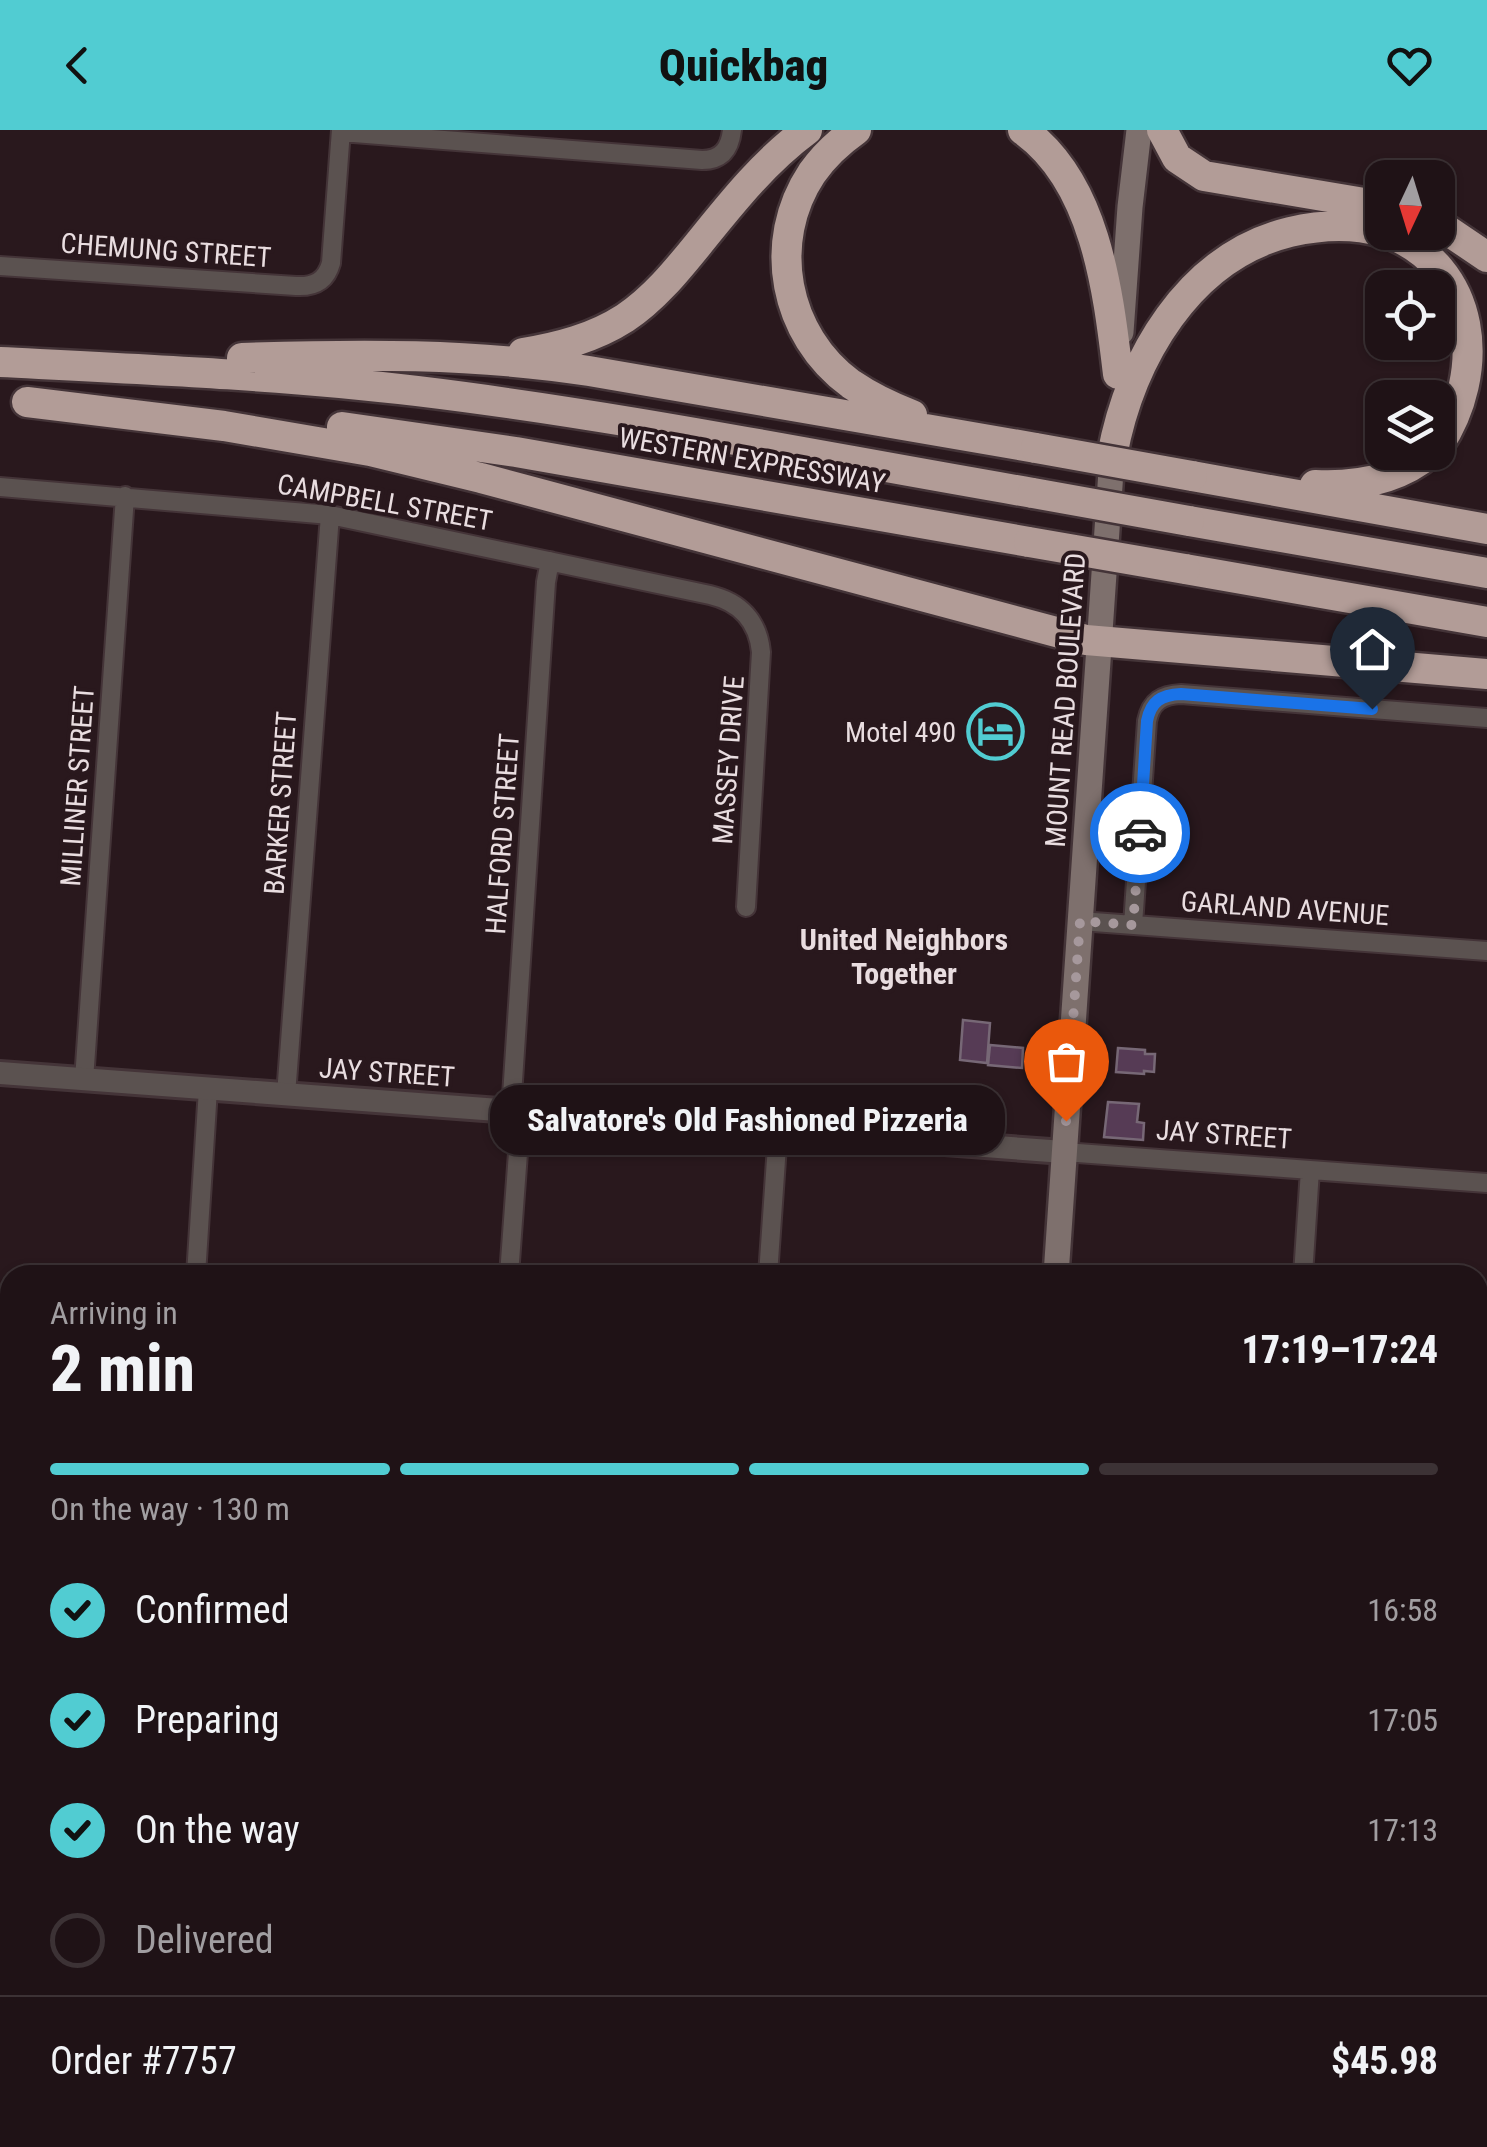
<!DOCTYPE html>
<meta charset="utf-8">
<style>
body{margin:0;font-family:"Roboto Condensed",sans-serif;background:#271b1f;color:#f1f3f6;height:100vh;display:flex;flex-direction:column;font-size:38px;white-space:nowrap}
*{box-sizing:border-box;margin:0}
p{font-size:32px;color:#a19ea1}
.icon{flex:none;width:55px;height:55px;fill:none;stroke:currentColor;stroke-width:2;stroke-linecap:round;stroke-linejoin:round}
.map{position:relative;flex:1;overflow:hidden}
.details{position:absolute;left:0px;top:1135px;width:1488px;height:882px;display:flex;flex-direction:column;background:#1f1216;border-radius:30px 30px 0 0;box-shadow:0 2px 8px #0004,0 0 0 2px #3c3235}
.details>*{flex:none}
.needle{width:65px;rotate:184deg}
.controls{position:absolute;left:1365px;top:30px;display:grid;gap:20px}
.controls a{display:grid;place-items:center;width:90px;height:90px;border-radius:20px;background:#1f1216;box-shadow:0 2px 8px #0004,0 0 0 2px #3c3235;font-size:50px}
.pin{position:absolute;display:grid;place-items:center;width:85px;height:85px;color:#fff;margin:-102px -42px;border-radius:50% 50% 50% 0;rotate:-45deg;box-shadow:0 0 10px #0007}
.pin .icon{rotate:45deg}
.courier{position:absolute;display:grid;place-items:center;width:100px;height:100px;margin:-50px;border:8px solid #1a73e8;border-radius:50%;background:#fff;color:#222;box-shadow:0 2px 12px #0007}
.bubble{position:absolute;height:70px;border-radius:30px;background:#1f1216;box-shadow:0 2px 8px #0004,0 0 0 2px #3c3235;font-size:32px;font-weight:800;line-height:70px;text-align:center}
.overview em{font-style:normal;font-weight:800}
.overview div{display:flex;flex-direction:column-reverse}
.overview{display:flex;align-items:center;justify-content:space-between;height:170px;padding:0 50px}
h1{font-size:65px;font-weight:800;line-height:75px}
.bar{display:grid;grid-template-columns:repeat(4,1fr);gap:15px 10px;align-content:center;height:120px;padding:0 50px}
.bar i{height:12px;border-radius:8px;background:#3c3235}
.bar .on{background:#51ccd2}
.bar p{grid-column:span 4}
.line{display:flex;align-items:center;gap:25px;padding:0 50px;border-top:2px solid #3c3235}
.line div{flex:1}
ol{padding:0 50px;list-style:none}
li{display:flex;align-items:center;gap:30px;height:110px}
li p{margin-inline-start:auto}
li .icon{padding:10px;border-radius:50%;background:#51ccd2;color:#111;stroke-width:4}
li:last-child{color:#a19ea1}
li i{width:55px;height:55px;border:5px solid #3c3235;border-radius:50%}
header{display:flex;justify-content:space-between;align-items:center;height:130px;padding:0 50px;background:#51ccd2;color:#111;font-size:45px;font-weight:800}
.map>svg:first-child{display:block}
.green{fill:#523f2d}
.building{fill:#563b55;stroke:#776876;stroke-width:2.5}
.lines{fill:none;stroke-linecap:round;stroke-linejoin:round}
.minor-casing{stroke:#443438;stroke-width:22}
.tertiary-casing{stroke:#443438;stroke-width:28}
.secondary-casing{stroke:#443438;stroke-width:30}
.motorway-casing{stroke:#443438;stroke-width:35}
.minor{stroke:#5b5250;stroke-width:18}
.tertiary{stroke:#5b5250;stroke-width:22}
.secondary{stroke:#7e706d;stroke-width:25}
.motorway{stroke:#b29c97;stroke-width:30}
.motorway-bridge-casing{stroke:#443438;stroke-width:35;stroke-linecap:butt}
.motorway-bridge{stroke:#b29c97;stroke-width:30}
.done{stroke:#a6989c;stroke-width:10;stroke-dasharray:0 18}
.route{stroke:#1a73e8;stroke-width:12}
.labels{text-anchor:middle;stroke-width:8;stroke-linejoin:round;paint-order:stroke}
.street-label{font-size:28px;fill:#e9dde0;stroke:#29181d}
.poi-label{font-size:28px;fill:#e9dde0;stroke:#29181d;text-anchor:end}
.neighbourhood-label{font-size:30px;font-weight:bold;fill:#e9dde0;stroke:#29181d}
</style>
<header><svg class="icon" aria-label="back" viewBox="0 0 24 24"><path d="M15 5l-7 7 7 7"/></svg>Quickbag<svg class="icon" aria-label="heart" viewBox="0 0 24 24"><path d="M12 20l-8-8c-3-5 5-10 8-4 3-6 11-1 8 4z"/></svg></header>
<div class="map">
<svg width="1487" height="2017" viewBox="0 0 1487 2017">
<rect width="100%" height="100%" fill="#29181d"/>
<path class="green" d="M1034 2008H1222L1221 2017H1033Z"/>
<path class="building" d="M963 890 990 893 987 933 960 930Z
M990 915 1023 918 1022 938 988 935Z
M1118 918 1145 920V924H1155L1154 942 1144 941V944L1116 942Z
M1108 972 1139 974 1137 992 1144 993 1143 1010 1104 1007Z"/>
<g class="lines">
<defs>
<path id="minor" d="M341 2 702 30C722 30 730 18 732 0
M0 136 296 156C314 157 326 151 331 133L341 0
M0 357 330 385 710 465C740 472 758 491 761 522L746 777
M1080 791 1487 821
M1133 795 1147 591C1151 571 1162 565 1181 564L1487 588
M84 950 125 366
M286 965 330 385
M511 981 546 452 550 431
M1064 1022 1487 1053
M196 1145 208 959
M509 1145 521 982
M768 1145 778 1001
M1303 1145 1310 1040
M1478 1297 1487 1298
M1478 1536H1487
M1460 2008 1487 2009
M139 2017 140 2008
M448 2017 449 2008
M706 2017 707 2008
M1242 2017 1243 2008"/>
<path id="tertiary" d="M0 943 1064 1022"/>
<path id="secondary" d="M1121 202 1130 77 1139 0
M1056 1145 1113 312
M980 2017V2008
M1009 2017 1010 2008"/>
<path id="motorway" d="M856 0C839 12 824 26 812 43 766 112 784 205 851 254 870 267 891 277 912 285
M1023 0C1096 52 1108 161 1118 244
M1162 0 1177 28 1204 46 1382 76
M1438 94 1487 127
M1385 102C1479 136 1487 243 1438 316
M523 223C559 217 594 208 625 188 655 168 678 139 700 112 733 71 765 31 807 0
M242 228C358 224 473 223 589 241L1036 318
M0 232C139 239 279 245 417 261 624 286 828 328 1033 363
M27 272 224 296 370 321 481 348 1086 510 1487 544
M342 297 516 322 1029 412
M1112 326C1130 229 1188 127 1290 102 1321 95 1352 93 1382 102
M1192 346 1487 399
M1315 355C1356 357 1398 350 1431 322
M1189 391 1487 443
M1185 439 1487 492"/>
</defs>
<use href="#minor" class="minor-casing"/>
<use href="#tertiary" class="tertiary-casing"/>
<use href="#secondary" class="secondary-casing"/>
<use href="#motorway" class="motorway-casing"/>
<use href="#minor" class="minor"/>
<use href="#tertiary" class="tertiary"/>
<use href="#secondary" class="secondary"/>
<use href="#motorway" class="motorway"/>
<defs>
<path id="motorway-bridge" d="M1036 318 1192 346
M1033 363 1189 391
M1029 412 1185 439"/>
</defs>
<use href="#motorway-bridge" class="motorway-bridge-casing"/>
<use href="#motorway-bridge" class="motorway-bridge"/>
</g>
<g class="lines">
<path class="done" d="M1066 991 1080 791 1133 795 1140 703"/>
<path class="route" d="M1140 703 1147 591C1151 571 1161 565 1181 564L1372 579"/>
</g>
<defs>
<symbol id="hotel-ring" viewBox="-11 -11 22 22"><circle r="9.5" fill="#29181d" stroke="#51ccd2" stroke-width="1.5"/><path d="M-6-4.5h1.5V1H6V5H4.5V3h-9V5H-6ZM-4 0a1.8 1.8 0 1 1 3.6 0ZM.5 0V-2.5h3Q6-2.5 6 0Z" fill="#51ccd2"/></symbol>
</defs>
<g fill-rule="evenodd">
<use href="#hotel-ring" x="964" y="570" width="63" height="63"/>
</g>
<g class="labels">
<g class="street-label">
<text transform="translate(166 120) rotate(4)" y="10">CHEMUNG STREET</text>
<text transform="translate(752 330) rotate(10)" y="10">WESTERN EXPRESSWAY</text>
<text transform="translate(385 372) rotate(10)" y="10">CAMPBELL STREET</text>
<text transform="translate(1065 570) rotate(-86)" y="10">MOUNT READ BOULEVARD</text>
<text transform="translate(728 630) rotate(-86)" y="10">MASSEY DRIVE</text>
<text transform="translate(77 656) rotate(-86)" y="10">MILLINER STREET</text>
<text transform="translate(280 673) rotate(-86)" y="10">BARKER STREET</text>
<text transform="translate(502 704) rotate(-86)" y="10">HALFORD STREET</text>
<text transform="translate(1285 778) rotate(4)" y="10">GARLAND AVENUE</text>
<text transform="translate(387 942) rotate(4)" y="10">JAY STREET</text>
<text transform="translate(1224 1004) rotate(4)" y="10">JAY STREET</text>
</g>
<g class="poi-label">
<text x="956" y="612">Motel 490</text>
</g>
<g class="neighbourhood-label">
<text x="904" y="820">United Neighbors<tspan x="904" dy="34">Together</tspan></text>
</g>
</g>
</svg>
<div class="controls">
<a><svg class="needle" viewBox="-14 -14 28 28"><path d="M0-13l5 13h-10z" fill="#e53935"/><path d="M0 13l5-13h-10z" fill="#a19ea1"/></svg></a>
<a><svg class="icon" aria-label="locate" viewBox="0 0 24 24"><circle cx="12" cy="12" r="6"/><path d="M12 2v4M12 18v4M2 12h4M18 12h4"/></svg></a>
<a><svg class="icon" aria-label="layers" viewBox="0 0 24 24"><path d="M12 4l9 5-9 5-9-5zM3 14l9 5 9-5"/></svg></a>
</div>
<div class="pin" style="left:1066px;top:991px;background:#ea580c"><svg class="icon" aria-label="bag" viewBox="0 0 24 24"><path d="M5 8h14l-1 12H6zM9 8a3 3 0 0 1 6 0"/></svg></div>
<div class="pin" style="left:1372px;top:579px;background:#1f2937"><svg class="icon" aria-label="home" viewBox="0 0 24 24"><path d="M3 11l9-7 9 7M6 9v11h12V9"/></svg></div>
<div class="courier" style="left:1140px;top:703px"><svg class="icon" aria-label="car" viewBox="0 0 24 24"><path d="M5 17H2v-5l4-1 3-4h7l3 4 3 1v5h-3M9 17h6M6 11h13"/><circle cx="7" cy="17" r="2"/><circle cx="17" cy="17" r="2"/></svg></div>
<div class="bubble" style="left:490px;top:955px;width:515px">Salvatore's Old Fashioned Pizzeria</div>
<section class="details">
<div class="overview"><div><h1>2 min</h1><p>Arriving in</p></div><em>17:19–17:24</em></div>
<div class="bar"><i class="on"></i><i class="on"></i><i class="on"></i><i></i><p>On the way · 130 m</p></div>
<ol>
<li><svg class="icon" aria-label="check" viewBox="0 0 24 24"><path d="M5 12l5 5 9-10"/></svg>Confirmed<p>16:58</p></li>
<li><svg class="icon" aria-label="check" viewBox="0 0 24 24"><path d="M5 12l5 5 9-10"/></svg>Preparing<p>17:05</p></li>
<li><svg class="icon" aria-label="check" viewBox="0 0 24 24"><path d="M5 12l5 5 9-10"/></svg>On the way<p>17:13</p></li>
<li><i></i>Delivered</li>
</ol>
<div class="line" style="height:130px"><div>Order #7757</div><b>$45.98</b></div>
</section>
</div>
